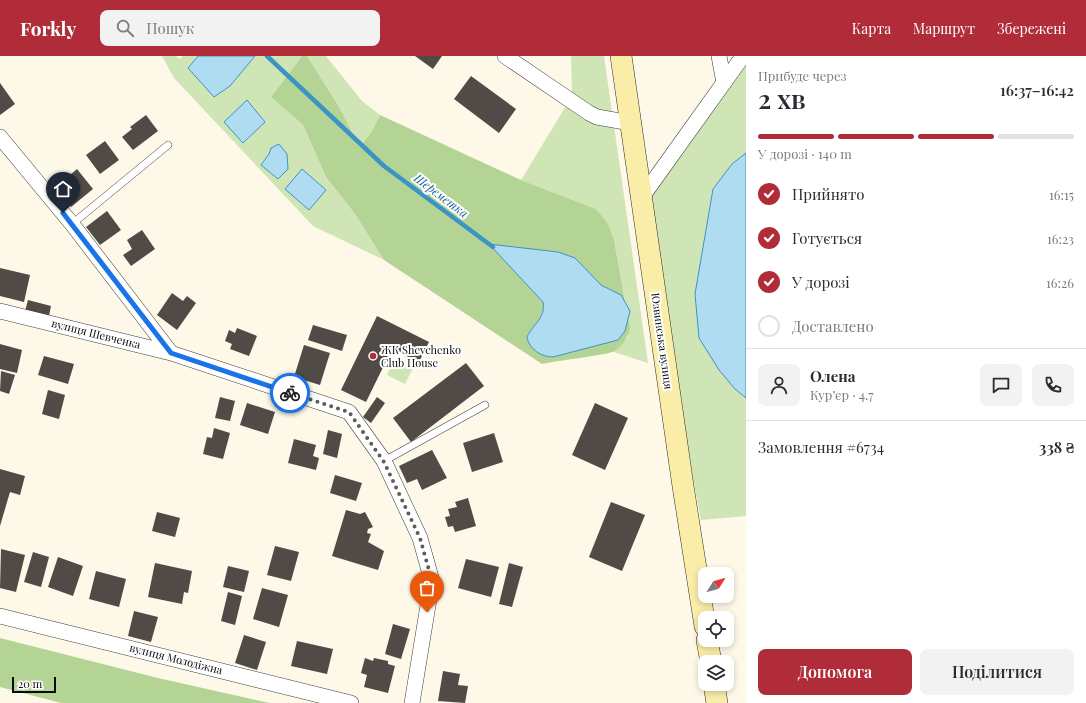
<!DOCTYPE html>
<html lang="uk">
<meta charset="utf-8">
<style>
body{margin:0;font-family:"Playfair Display",serif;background:#f2f2f3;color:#2b2b33;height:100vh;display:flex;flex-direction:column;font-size:15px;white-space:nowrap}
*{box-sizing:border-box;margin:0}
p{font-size:13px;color:#7c7c81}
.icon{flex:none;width:22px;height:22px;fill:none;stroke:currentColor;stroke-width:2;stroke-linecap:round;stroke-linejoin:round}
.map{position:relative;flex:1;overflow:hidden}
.details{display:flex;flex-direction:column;background:#fff;width:340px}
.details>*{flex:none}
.needle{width:26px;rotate:53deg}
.buttons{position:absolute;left:698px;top:511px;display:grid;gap:8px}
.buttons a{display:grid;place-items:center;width:36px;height:36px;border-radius:8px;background:#fff;box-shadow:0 2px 6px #0003;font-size:20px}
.scale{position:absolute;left:12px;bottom:10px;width:44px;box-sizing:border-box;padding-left:4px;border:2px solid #0a0a0a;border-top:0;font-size:11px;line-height:14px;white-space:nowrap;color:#0a0a0a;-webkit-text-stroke:3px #fff;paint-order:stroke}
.pin{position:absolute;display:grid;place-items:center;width:34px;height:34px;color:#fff;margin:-41px -17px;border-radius:50% 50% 50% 0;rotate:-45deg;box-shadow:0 0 4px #0007}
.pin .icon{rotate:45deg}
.courier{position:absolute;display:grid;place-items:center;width:40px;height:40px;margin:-20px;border:3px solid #1a73e8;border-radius:50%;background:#fff;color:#222;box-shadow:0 1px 5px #0007}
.head em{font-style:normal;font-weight:600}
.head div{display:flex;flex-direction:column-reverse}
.head{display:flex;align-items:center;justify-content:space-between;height:68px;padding:0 12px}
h1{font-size:26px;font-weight:600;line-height:30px}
.bar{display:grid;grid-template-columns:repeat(4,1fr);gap:6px 4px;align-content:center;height:48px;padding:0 12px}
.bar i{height:5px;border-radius:3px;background:#e1e1e2}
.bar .selected{background:#b02c38}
.bar p{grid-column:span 4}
.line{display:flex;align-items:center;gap:10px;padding:0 12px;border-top:1px solid #e1e1e2}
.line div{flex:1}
.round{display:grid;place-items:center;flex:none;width:42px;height:42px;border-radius:8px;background:#f2f2f3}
ol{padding:0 12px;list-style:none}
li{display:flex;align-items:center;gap:12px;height:44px}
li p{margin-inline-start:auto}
li .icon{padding:4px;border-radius:50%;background:#b02c38;color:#fff;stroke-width:4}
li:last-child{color:#7c7c81}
li i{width:22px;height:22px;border:2px solid #e1e1e2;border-radius:50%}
.action{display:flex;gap:8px;margin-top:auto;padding:8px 12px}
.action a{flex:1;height:46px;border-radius:8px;background:#b02c38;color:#fff;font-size:16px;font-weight:600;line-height:46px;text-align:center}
.action a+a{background:#f2f2f3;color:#2b2b33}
header{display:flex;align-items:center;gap:24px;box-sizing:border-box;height:56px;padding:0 20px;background:#b02c38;color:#fff}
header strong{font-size:19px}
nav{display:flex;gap:22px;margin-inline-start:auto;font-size:14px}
.search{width:280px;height:36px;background:#f2f2f3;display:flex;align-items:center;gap:10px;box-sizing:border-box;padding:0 14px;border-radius:8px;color:#7c7c81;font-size:15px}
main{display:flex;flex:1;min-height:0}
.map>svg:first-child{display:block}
.green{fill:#d0e5b5;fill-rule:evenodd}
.forest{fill:#b4d495}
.water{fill:#b0dcf1;stroke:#3c94c4}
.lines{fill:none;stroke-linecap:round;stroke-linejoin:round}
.stream{stroke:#3c94c4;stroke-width:4.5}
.building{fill:#514b47}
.service-casing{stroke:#3d3d3d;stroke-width:8}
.minor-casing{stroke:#3d3d3d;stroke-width:16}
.secondary-casing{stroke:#2c2c2c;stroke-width:22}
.service{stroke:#fff;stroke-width:7}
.minor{stroke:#fff;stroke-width:15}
.secondary{stroke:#faeda7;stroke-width:21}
.done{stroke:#5f5d58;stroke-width:4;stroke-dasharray:0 7.2}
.route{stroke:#1a73e8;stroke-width:5}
.poi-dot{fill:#b02c38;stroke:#fff;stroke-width:1.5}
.labels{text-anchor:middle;stroke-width:4;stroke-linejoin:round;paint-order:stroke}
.street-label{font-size:11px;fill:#0a0a0a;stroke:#fff}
.poi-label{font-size:11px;fill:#0a0a0a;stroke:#fff;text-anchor:start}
.water-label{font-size:12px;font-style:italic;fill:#1d6492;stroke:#fff}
</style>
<header>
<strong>Forkly</strong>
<div class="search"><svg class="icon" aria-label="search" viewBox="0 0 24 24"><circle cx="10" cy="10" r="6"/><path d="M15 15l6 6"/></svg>Пошук</div>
<nav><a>Карта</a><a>Маршрут</a><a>Збережені</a></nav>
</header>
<main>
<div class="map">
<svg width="746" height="647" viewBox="0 0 746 647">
<rect width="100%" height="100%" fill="#fef8e8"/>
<path class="green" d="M162 0H176L180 3 183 0H198L188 12 230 30 255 0H302L271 41 303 69 326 121 355 158 384 204 313 170 174 22ZM269 98H287L288 113 261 109Z
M307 0H326L362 45 380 59 372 75 360 91 338 49Z
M571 0H604L648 307 614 296 628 281 629 265 614 184 596 153 521 124 572 40Z
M746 0V460L701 464 669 298 645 141Z
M395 303 413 312 405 328 387 319Z"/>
<path class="forest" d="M302 0H307L338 49 360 91 372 75 380 59 521 124 596 153 608 168 614 184 630 272C628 282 623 289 615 295 608 299 554 305 542 308L384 204 355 158 326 121 303 69 271 41Z
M0 582 158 622 270 647H61L0 631Z"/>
<path class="water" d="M198 0H255L230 30 214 41 188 12Z
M247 44 265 66 243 87 224 66Z
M279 88 287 98 288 113 278 123 261 109 269 98 271 92Z
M746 97V342L735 333 719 314 699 282 695 238 713 133 732 108Z
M302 113 326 134 309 154 285 133Z
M489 188 558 196 575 202 601 229 621 239 630 255 625 275 618 284 553 301C541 301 529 293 527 281 533 268 546 262 543 246Z"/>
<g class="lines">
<path class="stream" d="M267 0 384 110 493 191"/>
</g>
<path class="building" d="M415 0H442L433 13Z
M471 20 516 53 499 77 454 43Z
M0 27 15 48 0 59Z
M146 59 158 75 133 94 122 81 132 73 130 71Z
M105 85 119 104 100 118 86 99Z
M77 113 93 133 71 151 56 131Z
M107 155 121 174 100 189 86 171Z
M142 174 155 193 131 210 123 199 132 193 127 184Z
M0 212 30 219 24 246 0 240Z
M172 237 183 245 187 240 196 247 177 274 157 259Z
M28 244 51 250 48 265 24 259Z
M377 260 429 286 419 306 392 293 366 346 341 334Z
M313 269 347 279 342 295 308 284Z
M237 272 257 280 249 300 230 293 232 288 225 285 229 274 235 277Z
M0 288 22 294 17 317 0 313Z
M304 289 330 297 320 329 294 321Z
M44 300 74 308 68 328 38 319Z
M466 307 484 330 411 386 393 362Z
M1 315 15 319 9 338 0 335Z
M48 334 65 339 59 363 42 358Z
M220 341 235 345 230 365 215 362Z
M377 341 385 347 371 367 363 361Z
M247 347 275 356 268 378 240 369Z
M595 347 628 362 605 414 572 399Z
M214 372 230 377 223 403 203 398 207 381 212 382Z
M328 374 342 378 337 402 323 398Z
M494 377 503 406 472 416 463 387Z
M294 383 316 389 313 400 319 402 316 414 288 407Z
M432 394 447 422 422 434 417 423 407 427 399 410Z
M0 413 25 420 20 439 10 436 0 470Z
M335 419 362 427 356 445 330 437Z
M468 442 476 470 455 476 453 470 448 471 445 461 450 460 448 453 457 451 455 446Z
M611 446 645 459 622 515 589 501Z
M346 454 360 458 365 456 373 471 368 473 367 477 371 478 368 486 384 495 378 514 332 500Z
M157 456 180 462 175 481 152 475Z
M275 490 299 496 291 525 267 519Z
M1 493 25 499 16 536 0 532Z
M33 496 49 501 41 531 24 526Z
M58 501 83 510 73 540 48 531Z
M466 503 499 511 491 541 458 532Z
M155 507 192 515 188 537 184 536 182 548 148 541Z
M509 507 523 511 512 551 499 548Z
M228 510 249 515 244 536 223 531Z
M96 515 126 523 119 551 89 543Z
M262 532 288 539 279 571 253 563Z
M228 536 242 540 235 569 221 565Z
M134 555 158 561 151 586 128 580Z
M393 568 410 573 401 603 385 598Z
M244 579 266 586 257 614 235 607Z
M297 585 333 593 327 618 291 610Z
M365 602 373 605 374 602 388 605V608L395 610 388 637 364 631 367 619 361 617Z
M443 615 460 618 458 629 468 630 465 647 438 645Z"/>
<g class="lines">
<defs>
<path id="service" d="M72 168 168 89
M384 405 485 349"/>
<path id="minor" d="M505 0 589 57 597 61 631 67
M719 0 724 27
M0 81 72 168 171 297
M642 141 743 0
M0 255 171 297 349 356 384 405 420 482 432 525 412 647
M0 560 351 647"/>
<path id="secondary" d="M621 0 683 430 705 570
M707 584 711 606
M714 628 717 647"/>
</defs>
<use href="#service" class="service-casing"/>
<use href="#minor" class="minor-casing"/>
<use href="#secondary" class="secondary-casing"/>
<use href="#service" class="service"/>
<use href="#minor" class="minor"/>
<use href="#secondary" class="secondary"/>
</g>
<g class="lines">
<path class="done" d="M290 337 349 356 384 406 420 482 432 525 427 556"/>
<path class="route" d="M63 157 171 297 290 337"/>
</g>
<circle class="poi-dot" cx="373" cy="300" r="4"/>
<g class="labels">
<g class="street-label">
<text transform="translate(96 278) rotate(14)" y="4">вулиця Шевченка</text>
<text transform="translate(662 285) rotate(82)" y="4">Юзвинська вулиця</text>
<text transform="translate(176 603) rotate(14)" y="4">вулиця Молодіжна</text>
</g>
<g class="poi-label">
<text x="381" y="298">ЖК Shevchenko<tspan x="381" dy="13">Club House</tspan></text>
</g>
<g class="water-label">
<text transform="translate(441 140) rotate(37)" y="4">Шереметка</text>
</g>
</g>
</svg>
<div class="buttons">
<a><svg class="needle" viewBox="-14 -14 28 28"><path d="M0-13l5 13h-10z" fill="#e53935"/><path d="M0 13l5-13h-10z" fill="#7c7c81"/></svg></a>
<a><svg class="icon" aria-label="locate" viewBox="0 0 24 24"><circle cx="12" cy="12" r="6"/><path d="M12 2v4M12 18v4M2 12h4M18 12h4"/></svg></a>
<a><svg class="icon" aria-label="layers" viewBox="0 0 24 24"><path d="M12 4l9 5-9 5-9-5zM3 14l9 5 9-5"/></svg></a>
</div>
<div class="scale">20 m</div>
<div class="pin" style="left:427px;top:556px;background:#ea580c"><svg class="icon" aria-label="bag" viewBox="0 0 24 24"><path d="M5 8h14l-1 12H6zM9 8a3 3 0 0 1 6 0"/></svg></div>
<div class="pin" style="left:63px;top:157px;background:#1f2937"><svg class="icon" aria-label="home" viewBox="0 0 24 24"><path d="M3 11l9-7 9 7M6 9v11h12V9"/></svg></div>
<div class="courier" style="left:290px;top:337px"><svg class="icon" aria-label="bike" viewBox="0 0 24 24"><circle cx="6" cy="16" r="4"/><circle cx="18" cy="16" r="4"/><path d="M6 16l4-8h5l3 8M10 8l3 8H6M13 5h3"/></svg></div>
</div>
<section class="details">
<div class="head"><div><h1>2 хв</h1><p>Прибуде через</p></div><em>16:37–16:42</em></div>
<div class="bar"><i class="selected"></i><i class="selected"></i><i class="selected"></i><i></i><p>У дорозі · 140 m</p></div>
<ol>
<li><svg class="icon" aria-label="check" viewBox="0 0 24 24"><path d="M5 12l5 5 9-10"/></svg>Прийнято<p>16:15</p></li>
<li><svg class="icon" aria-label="check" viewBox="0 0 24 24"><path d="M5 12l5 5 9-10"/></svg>Готується<p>16:23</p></li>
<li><svg class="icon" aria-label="check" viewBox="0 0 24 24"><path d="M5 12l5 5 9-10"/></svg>У дорозі<p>16:26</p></li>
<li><i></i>Доставлено</li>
</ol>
<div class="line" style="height:72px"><a class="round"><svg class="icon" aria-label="person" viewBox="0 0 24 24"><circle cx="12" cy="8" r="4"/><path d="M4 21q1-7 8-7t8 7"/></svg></a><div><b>Олена</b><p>Кур’єр · 4.7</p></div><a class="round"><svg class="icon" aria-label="chat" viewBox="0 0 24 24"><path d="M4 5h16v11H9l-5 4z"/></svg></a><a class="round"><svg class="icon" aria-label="phone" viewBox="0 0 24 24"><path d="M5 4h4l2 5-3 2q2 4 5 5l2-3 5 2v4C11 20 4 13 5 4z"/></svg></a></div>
<div class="line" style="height:52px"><div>Замовлення #6734</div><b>338 ₴</b></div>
<div class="action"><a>Допомога</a><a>Поділитися</a></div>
</section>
</main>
